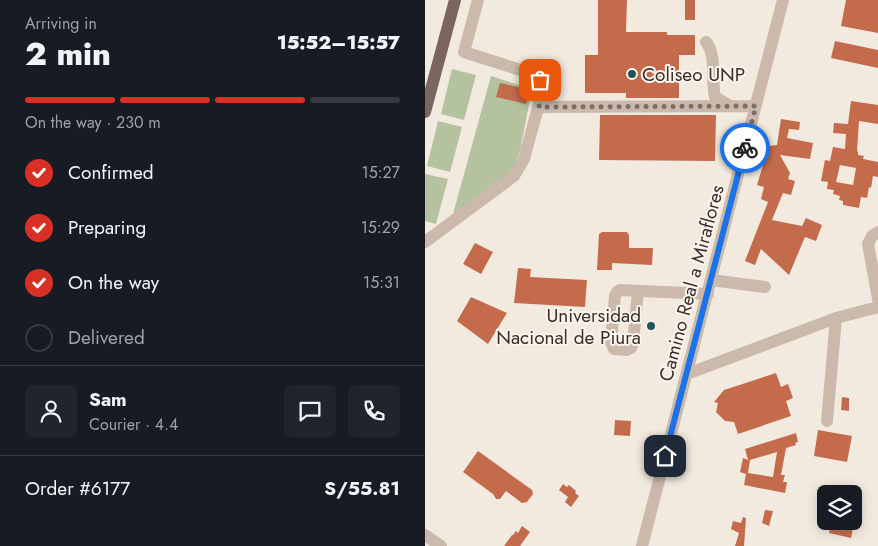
<!DOCTYPE html>
<meta charset="utf-8">
<style>
body{margin:0;font-family:Jost,sans-serif;background:#20242c;color:#f1f3f6;height:100vh;display:flex;flex-direction:column;font-size:19px;white-space:nowrap}
*{box-sizing:border-box;margin:0}
p{font-size:16px;color:#9ea1a6}
.icon{flex:none;width:28px;height:28px;fill:none;stroke:currentColor;stroke-width:2;stroke-linecap:round;stroke-linejoin:round}
.map{position:relative;flex:1;overflow:hidden}
.side{display:flex;flex-direction:column;background:#171b24;width:425px}
.side>*{flex:none}
.buttons{position:absolute;left:392px;top:485px;display:grid;gap:10px}
.buttons a{display:grid;place-items:center;width:45px;height:45px;border-radius:8px;background:#171b24;box-shadow:0 2px 12px #0003;font-size:25px}
.pin{position:absolute;display:grid;place-items:center;width:42px;height:42px;color:#fff;margin:-21px;border-radius:10px;box-shadow:0 2px 8px #0006}
.courier{position:absolute;display:grid;place-items:center;width:50px;height:50px;margin:-25px;border:4px solid #1a73e8;border-radius:50%;background:#fff;color:#222;box-shadow:0 1px 6px #0007}
.overview em{font-style:normal;font-weight:800}
.overview div{display:flex;flex-direction:column-reverse}
.overview{display:flex;align-items:center;justify-content:space-between;height:85px;padding:0 25px}
h1{font-size:32px;font-weight:800;line-height:38px}
.bar{display:grid;grid-template-columns:repeat(4,1fr);gap:8px 5px;align-content:center;height:60px;padding:0 25px}
.bar i{height:6px;border-radius:4px;background:#363941}
.bar .on{background:#d93025}
.bar p{grid-column:span 4}
.line{display:flex;align-items:center;gap:12px;padding:0 25px;border-top:1px solid #363941}
.line div{flex:1}
.round{display:grid;place-items:center;flex:none;width:52px;height:52px;border-radius:8px;background:#20242c}
ol{padding:0 25px;list-style:none}
li{display:flex;align-items:center;gap:15px;height:55px}
li p{margin-inline-start:auto}
li .icon{padding:5px;border-radius:50%;background:#d93025;color:#fff;stroke-width:4}
li:last-child{color:#9ea1a6}
li i{width:28px;height:28px;border:2px solid #363941;border-radius:50%}
main{display:flex;flex:1;min-height:0}
.map>svg:first-child{display:block}
.green{fill:#b5c29f}
.building{fill:#c46b4c;fill-rule:evenodd}
.lines{fill:none;stroke-linecap:round;stroke-linejoin:round}
.minor{stroke:#cbbaab;stroke-width:12}
.major{stroke:#7a665c;stroke-width:12}
.done{stroke:#7a7069;stroke-width:5;stroke-dasharray:0 9}
.route{stroke:#1a73e8;stroke-width:6}
.poi-dot{fill:#20555a;stroke:#faf4ec;stroke-width:2}
.labels{text-anchor:middle;stroke-width:4;stroke-linejoin:round;paint-order:stroke}
.poi-label{font-size:19px;fill:#392f2a;stroke:#faf4ec;text-anchor:start}
.street-label{font-size:19px;fill:#392f2a;stroke:#faf4ec}
</style>
<main>
<section class="side">
<div class="overview"><div><h1>2 min</h1><p>Arriving in</p></div><em>15:52–15:57</em></div>
<div class="bar"><i class="on"></i><i class="on"></i><i class="on"></i><i></i><p>On the way · 230 m</p></div>
<ol>
<li><svg class="icon" aria-label="check" viewBox="0 0 24 24"><path d="M5 12l5 5 9-10"/></svg>Confirmed<p>15:27</p></li>
<li><svg class="icon" aria-label="check" viewBox="0 0 24 24"><path d="M5 12l5 5 9-10"/></svg>Preparing<p>15:29</p></li>
<li><svg class="icon" aria-label="check" viewBox="0 0 24 24"><path d="M5 12l5 5 9-10"/></svg>On the way<p>15:31</p></li>
<li><i></i>Delivered</li>
</ol>
<div class="line" style="height:90px"><a class="round"><svg class="icon" aria-label="person" viewBox="0 0 24 24"><circle cx="12" cy="8" r="4"/><path d="M4 21q1-7 8-7t8 7"/></svg></a><div><b>Sam</b><p>Courier · 4.4</p></div><a class="round"><svg class="icon" aria-label="chat" viewBox="0 0 24 24"><path d="M4 5h16v11H9l-5 4z"/></svg></a><a class="round"><svg class="icon" aria-label="phone" viewBox="0 0 24 24"><path d="M5 4h4l2 5-3 2q2 4 5 5l2-3 5 2v4C11 20 4 13 5 4z"/></svg></a></div>
<div class="line" style="height:65px"><div>Order #6177</div><b>S/55.81</b></div>
</section>
<div class="map">
<svg width="453" height="546" viewBox="0 0 453 546">
<rect width="100%" height="100%" fill="#f3eadf"/>
<path class="green" d="M27 69 51 75 39 120 16 114Z
M66 76 107 89 95 151 90 165 81 176 28 214Z
M13 121 37 127 25 172 2 166Z
M0 174 23 179 11 224 0 221Z"/>
<path class="building" d="M173 0H202L201 32H242V35H270V55H254V98H201V93H160V55H173Z
M260 0H270V20H260Z
M421 0H453V33L416 26Z
M410 41 453 50V68L406 58Z
M75 83 105 90 101 104 71 97Z
M426 101 453 105V124L434 121 432 151 433 152V155L439 156 438 159 453 162V177L448 176 446 188 444 187 442 198 436 197 434 208 418 205V201L414 200 415 196 408 194 409 190 402 189 403 182 396 181 400 160 405 161 408 147 420 149 421 134 408 133 409 123 423 124ZM415 165 431 168 428 185 411 182Z
M175 115H291L290 161 174 160Z
M356 119 375 122 374 130 364 129 362 138 388 143 385 159 355 155 365 173 363 179 370 181 366 195 358 193 347 220 377 226 381 218 397 225 391 241 380 237 364 275 336 249 330 265 320 261 343 202 336 199 339 187 332 185 338 165 336 157 337 153 344 146 352 145Z
M177 232H202L204 235V248H228L227 265 187 263V270H172L174 234Z
M50 243 68 252 56 274 38 264Z
M93 268 106 269 105 277 162 280 160 307 89 303Z
M46 297 82 313 63 344 32 321Z
M351 373 356 387 363 384 368 398 361 401 366 416 313 434 309 422 300 421 291 412 293 403 289 402 299 390Z
M417 397 424 398V411L416 410Z
M190 420 206 421 205 436 189 435Z
M393 430 427 436 422 462 389 456Z
M371 433 373 442 370 443 371 445 361 448 356 475H360L358 482H362L360 493 319 485 321 474 315 472 318 458 323 460 320 449ZM352 452 348 477 323 473 325 460Z
M53 451 107 490 108 494 102 502 97 503 81 491 75 499H71L68 494 38 472Z
M138 484 142 487 144 485 151 491 150 493 154 496 146 507 140 502 143 497 134 490Z
M340 510 348 511 344 526 337 523Z
M318 517 321 518 319 546H310L314 533 306 529 308 521 316 523Z
M407 521 429 523 426 538 404 533Z
M97 526 105 532 95 546H79L87 535H88L91 531 93 533Z"/>
<g class="lines">
<path class="minor" d="M281 42C292 55 286 81 290 97L305 106
M114 107 331 106
M453 232 447 236 443 244 453 299
M0 242 89 176 99 159 118 89 115 80 108 74 39 52 53 0
M286 280 340 287
M213 291 208 343 206 348 202 350 189 349 186 342 190 296 192 292 195 290 283 294
M262 374 411 318 453 307
M402 421 411 318
M0 535 16 546
M217 546 358 0"/>
<path class="major" d="M0 112 30 0"/>
</g>
<g class="lines">
<path class="done" d="M115 80 118 89 114 107 331 106 320 148"/>
<path class="route" d="M240 456 320 148"/>
</g>
<g class="poi-dot">
<circle cx="207" cy="74" r="5"/>
<circle cx="226" cy="326" r="5"/>
</g>
<g class="labels">
<g class="poi-label">
<text x="217" y="81">Coliseo UNP</text>
<text x="216" y="322" text-anchor="end">Universidad<tspan x="216" dy="22">Nacional de Piura</tspan></text>
</g>
<g class="street-label">
<text transform="translate(266 283) rotate(-75)" y="7">Camino Real a Miraflores</text>
</g>
</g>
</svg>
<div class="buttons">
<a><svg class="icon" aria-label="layers" viewBox="0 0 24 24"><path d="M12 4l9 5-9 5-9-5zM3 14l9 5 9-5"/></svg></a>
</div>
<div class="pin" style="left:115px;top:80px;background:#ea580c"><svg class="icon" aria-label="bag" viewBox="0 0 24 24"><path d="M5 8h14l-1 12H6zM9 8a3 3 0 0 1 6 0"/></svg></div>
<div class="pin" style="left:240px;top:456px;background:#1f2937"><svg class="icon" aria-label="home" viewBox="0 0 24 24"><path d="M3 11l9-7 9 7M6 9v11h12V9"/></svg></div>
<div class="courier" style="left:320px;top:148px"><svg class="icon" aria-label="bike" viewBox="0 0 24 24"><circle cx="6" cy="16" r="4"/><circle cx="18" cy="16" r="4"/><path d="M6 16l4-8h5l3 8M10 8l3 8H6M13 5h3"/></svg></div>
</div>
</main>
